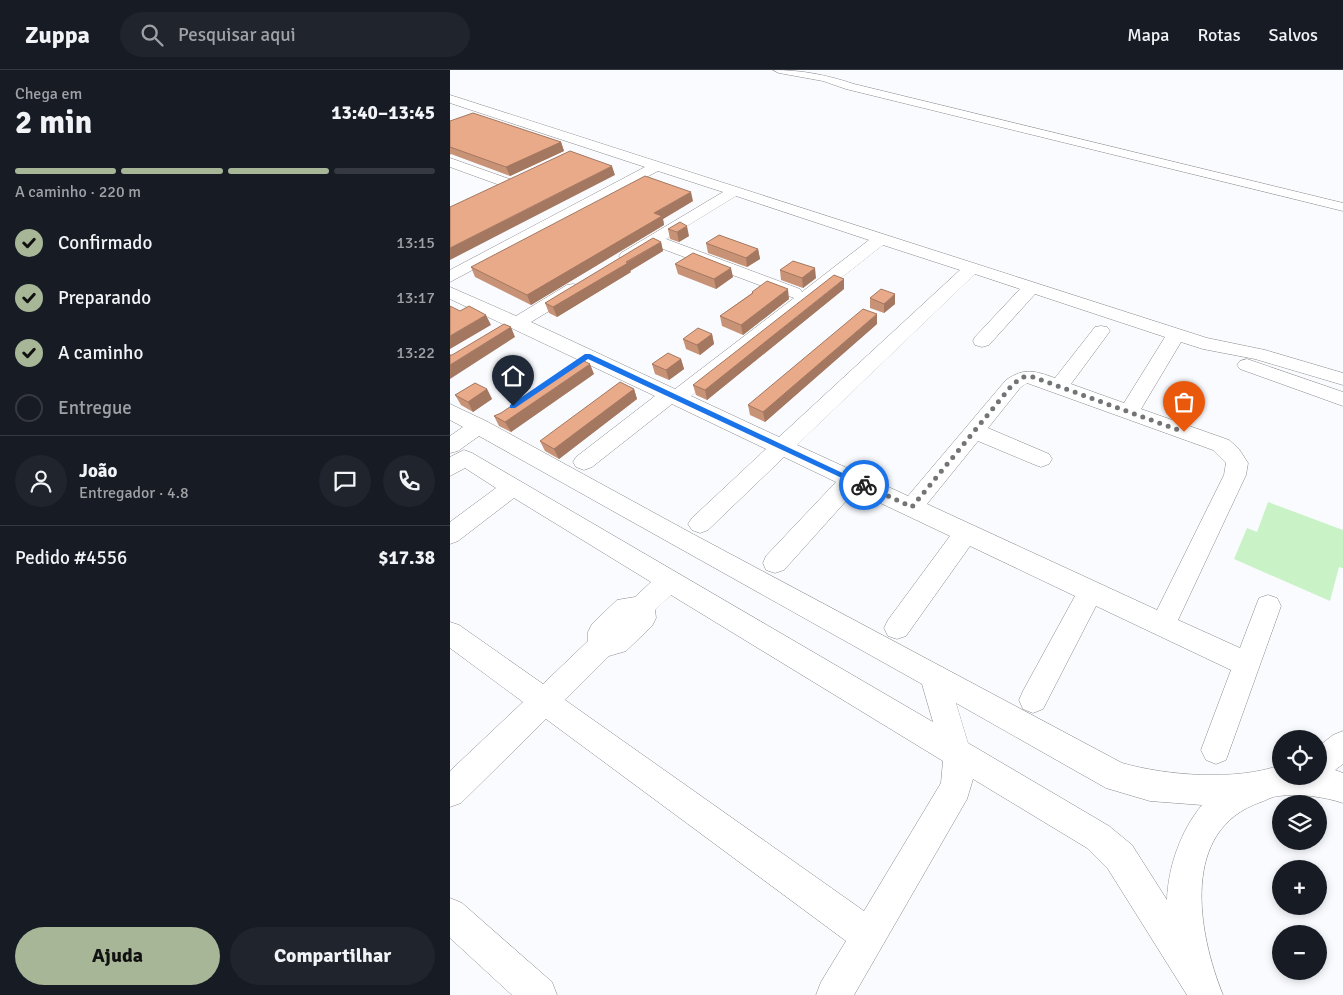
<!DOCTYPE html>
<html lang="pt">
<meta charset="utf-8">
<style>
body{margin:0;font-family:Signika,sans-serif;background:#20242c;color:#f1f3f6;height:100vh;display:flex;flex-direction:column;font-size:19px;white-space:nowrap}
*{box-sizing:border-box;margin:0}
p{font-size:16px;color:#9ea1a6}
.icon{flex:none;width:28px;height:28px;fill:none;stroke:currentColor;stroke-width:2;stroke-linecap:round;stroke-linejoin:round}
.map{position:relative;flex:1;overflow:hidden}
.side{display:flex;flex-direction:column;background:#171b24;width:450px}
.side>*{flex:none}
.buttons{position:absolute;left:822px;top:660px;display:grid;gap:10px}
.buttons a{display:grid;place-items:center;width:55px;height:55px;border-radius:50%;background:#171b24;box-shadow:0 2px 8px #0003;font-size:25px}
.pin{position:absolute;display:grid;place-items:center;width:42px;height:42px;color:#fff;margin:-51px -21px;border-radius:50% 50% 50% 0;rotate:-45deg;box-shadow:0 0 5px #0007}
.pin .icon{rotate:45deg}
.courier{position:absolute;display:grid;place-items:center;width:50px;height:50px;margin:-25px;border:4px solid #1a73e8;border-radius:50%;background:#fff;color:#222;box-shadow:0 1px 6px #0007}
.summary em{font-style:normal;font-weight:700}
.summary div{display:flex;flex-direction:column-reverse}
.summary{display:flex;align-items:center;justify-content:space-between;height:85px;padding:0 15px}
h1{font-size:32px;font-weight:700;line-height:38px}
.bar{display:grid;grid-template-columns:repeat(4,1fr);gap:8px 5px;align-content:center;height:60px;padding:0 15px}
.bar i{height:6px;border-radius:4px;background:#363941}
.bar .on{background:#a6b697}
.bar p{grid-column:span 4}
.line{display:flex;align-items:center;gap:12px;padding:0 15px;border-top:1px solid #363941}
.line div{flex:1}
.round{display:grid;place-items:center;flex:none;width:52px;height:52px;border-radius:26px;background:#20242c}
ol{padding:0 15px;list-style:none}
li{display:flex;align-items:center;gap:15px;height:55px}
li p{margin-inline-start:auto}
li .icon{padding:5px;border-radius:50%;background:#a6b697;color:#111;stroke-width:4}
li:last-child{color:#9ea1a6}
li i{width:28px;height:28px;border:2px solid #363941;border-radius:50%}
.primary-button{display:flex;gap:10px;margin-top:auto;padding:10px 15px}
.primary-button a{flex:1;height:58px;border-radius:30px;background:#a6b697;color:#111;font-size:20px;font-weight:700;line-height:58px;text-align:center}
.primary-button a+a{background:#20242c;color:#f1f3f6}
header{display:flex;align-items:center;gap:30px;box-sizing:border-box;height:70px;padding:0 25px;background:#171b24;border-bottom:1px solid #363941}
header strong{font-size:24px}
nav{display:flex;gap:28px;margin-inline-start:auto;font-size:18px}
.search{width:350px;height:45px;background:#20242c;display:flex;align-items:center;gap:12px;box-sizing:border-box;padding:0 18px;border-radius:28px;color:#9ea1a6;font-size:19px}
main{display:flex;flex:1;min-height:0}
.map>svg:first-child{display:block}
.green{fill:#c9f3c6}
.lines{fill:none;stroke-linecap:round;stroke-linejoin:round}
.minor-casing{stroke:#898a8c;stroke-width:1}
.minor{fill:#fff;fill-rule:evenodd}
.wall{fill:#c89276}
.shaded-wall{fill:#a37760}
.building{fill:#e9aa89;stroke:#a37760}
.route{fill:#1a73e8}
.done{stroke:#737476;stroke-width:5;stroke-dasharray:0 9}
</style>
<header>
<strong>Zuppa</strong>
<div class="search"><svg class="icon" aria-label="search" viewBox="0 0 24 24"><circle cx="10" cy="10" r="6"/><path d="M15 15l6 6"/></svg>Pesquisar aqui</div>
<nav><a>Mapa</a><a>Rotas</a><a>Salvos</a></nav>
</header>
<main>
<section class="side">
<div class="summary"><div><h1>2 min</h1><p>Chega em</p></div><em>13:40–13:45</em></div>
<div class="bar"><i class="on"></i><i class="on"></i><i class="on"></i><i></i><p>A caminho · 220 m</p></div>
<ol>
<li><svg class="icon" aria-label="check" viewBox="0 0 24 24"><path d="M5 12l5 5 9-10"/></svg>Confirmado<p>13:15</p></li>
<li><svg class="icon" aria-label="check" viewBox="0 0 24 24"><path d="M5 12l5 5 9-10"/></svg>Preparando<p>13:17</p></li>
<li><svg class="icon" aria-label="check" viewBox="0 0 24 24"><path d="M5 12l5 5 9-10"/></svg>A caminho<p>13:22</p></li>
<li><i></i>Entregue</li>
</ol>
<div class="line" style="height:90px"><a class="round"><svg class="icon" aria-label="person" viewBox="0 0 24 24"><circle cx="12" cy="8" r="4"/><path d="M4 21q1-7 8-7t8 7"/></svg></a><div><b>João</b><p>Entregador · 4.8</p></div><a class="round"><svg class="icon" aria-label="chat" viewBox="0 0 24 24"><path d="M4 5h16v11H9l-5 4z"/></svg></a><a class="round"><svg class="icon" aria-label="phone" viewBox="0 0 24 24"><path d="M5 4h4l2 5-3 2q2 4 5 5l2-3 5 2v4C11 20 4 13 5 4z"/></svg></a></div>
<div class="line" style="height:65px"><div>Pedido #4556</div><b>$17.38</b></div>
<div class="primary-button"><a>Ajuda</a><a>Compartilhar</a></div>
</section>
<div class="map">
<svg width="893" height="925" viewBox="0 0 893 925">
<rect width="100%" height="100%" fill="#fafbfe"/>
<path class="green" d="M818 432 893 460V498L889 497 880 531 784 489 797 458 807 462Z"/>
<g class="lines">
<defs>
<path id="minor" d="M323 0C352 0 377 5 404 14L893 133V141L396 19 373 11 329 3Z
M0 25 757 268 815 280 893 303V315L805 289 753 279 731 272 691 339 779 370 789 379 798 393 796 405 728 550 790 578 809 528 818 525 827 528 831 536 776 690 766 694 756 690 751 680 781 600 646 536 593 639 583 643 573 639 569 630 573 621 625 526 520 476 456 566 447 569 438 566 434 558 438 550 500 466 405 421 334 500 325 503 316 500 313 493 316 486 386 412 334 387 258 460 250 463 242 460 238 454 242 448 316 379 222 334 142 397 134 400 126 397 123 392 126 387 205 326 0 229V217L66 246 117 215 123 214 129 215 132 219 129 223 81 252 225 319 344 228 205 176 183 189H171L169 186 171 183 273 122 208 101 0 212V200L195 97 0 33ZM286 126 419 170 352 222 350 219 216 169ZM433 175 510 200 329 367 241 326ZM525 204 570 219 525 267 523 271 525 275 532 277 539 275 585 224 715 267 674 333 621 314 660 261 657 257 651 256 645 257 605 308C585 301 575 297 556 310L458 426 347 375ZM577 313 763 380 776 393 774 405 707 540 477 434 528 371 583 394 591 397 599 394 602 389 599 384 538 358 570 318Z
M0 88 65 111 67 114 65 117H55L0 97Z
M797 289 893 322V336L790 299 787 295 790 291Z
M0 334 36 351 241 463 672 693C718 706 786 711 831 695V706H869V676L883 665 893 661V694L885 700 893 703V733C875 727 849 723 829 726 823 726 817 730 811 732 729 760 748 863 773 925H737L658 799 637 778 523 709 517 729 404 925H366L371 912 396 871 96 649 11 733 0 737V701L73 632 0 578V552L9 555 93 614 138 571V562L142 554 167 530 185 527 201 512 64 428 8 471 0 474V452L46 418 15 398 0 406V387L14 380 22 383 483 652 472 614 29 366 8 381 0 383V366L13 357 0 350ZM221 525 493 691 491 713 414 841 115 630 159 586 176 581 202 556 206 548 205 540ZM506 633 656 718 700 731 752 735C731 760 718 797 717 830L682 775 659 756 518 673Z
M0 828 12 833 102 912 107 925H62L0 868Z"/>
</defs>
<use href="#minor" class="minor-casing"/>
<use href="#minor" class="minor"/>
</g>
<path class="wall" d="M0 51 111 72 114 81 60 106 1 84 0 85Z
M243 131 213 149 214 155 81 235 25 207 21 197Z
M218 159 239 166 229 172 220 169Z
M211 172 213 181 180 201 181 202 107 247 99 243 95 233Z
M256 173 308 179 310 189 297 197 258 183Z
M225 194 283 207 266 219 228 204Z
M330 200 366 208 353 218 331 210Z
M394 219 257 330 246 325 243 315Z
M302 222 339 229 293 265 272 256 270 246 302 223Z
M420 228 445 234 434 243 420 238Z
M427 254 315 352 300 345 298 335Z
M262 264 264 274 250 285 236 279 233 269Z
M231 289 234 299 219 310 205 304 202 294Z
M144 304 61 362 49 356 44 346 51 343Z
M37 319 42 329 23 342 11 335 5 325Z
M184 319 187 329 109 389 95 381 90 371Z"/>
<path class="shaded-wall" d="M111 72 114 81 60 106 56 97Z
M162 96 165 105 0 190V178Z
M241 122 243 131 213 149 214 155 81 235 77 225 204 143Z
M237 156 239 166 229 172 227 162Z
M211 172 213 181 180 201 181 202 107 247 103 237Z
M308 179 310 189 297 197 296 188Z
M281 198 283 207 266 219 264 209Z
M365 198 366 208 353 218 352 208Z
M394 209V219L257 330 255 320Z
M338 219 339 229 293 265 291 255Z
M445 224V234L434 243V234Z
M427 244V254L315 352 313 342Z
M36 245 41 255 0 279V266Z
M61 257 65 267 0 309V295Z
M262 264 264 274 250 285 247 275Z
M231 289 234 299 219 310 216 300Z
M140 294 144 304 61 362 55 352Z
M37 319 42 329 23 342 18 332Z
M184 319 187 329 109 389 104 379Z"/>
<path class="building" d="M23 43 111 72 56 97 0 77V51Z
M120 81 162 96 0 178V137Z
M195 106 241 122 204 143 212 146 77 225 21 197Z
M230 152 237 156 227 162 218 159Z
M269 165 308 179 296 188 256 173Z
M203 168 211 172 176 192 178 193 103 237 95 233Z
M243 183 281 198 264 209 225 194Z
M343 191 365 198 352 208 330 200Z
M384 205 394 209 255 320 243 315Z
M317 211 338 219 291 255 270 246 303 223 302 222Z
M431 219 445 224 434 234 420 228Z
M0 236 10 241 19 236 36 245 0 266Z
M413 239 427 244 313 342 298 335Z
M54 254 61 257 0 295V285H2Z
M248 258 262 264 247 275 233 269Z
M218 283 231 289 216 300 202 294Z
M130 289 140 294 55 352 44 346 51 343Z
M170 312 184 319 104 379 90 371Z
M25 313 37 319 18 332 5 325Z"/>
<path class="route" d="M135 284H140L418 415 414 418 411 417 138 289 65 338H60V335Z"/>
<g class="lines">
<path class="done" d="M414 415 462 437 563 314 573 307H583L734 362"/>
</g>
</svg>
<div class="buttons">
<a><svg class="icon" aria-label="locate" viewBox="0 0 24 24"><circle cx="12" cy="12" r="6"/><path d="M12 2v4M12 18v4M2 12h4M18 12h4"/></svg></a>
<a><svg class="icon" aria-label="layers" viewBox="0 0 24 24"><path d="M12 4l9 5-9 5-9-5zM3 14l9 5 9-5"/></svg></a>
<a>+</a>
<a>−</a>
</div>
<div class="pin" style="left:734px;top:362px;background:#ea580c"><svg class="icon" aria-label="bag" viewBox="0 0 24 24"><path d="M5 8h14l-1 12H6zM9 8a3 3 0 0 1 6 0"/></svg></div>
<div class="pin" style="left:63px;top:336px;background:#1f2937"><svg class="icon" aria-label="home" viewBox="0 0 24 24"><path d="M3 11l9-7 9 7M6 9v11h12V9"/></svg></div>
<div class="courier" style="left:414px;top:415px"><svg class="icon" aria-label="bike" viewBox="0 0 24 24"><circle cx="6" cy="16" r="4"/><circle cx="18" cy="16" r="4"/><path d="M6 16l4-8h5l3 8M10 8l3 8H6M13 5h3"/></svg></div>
</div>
</main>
